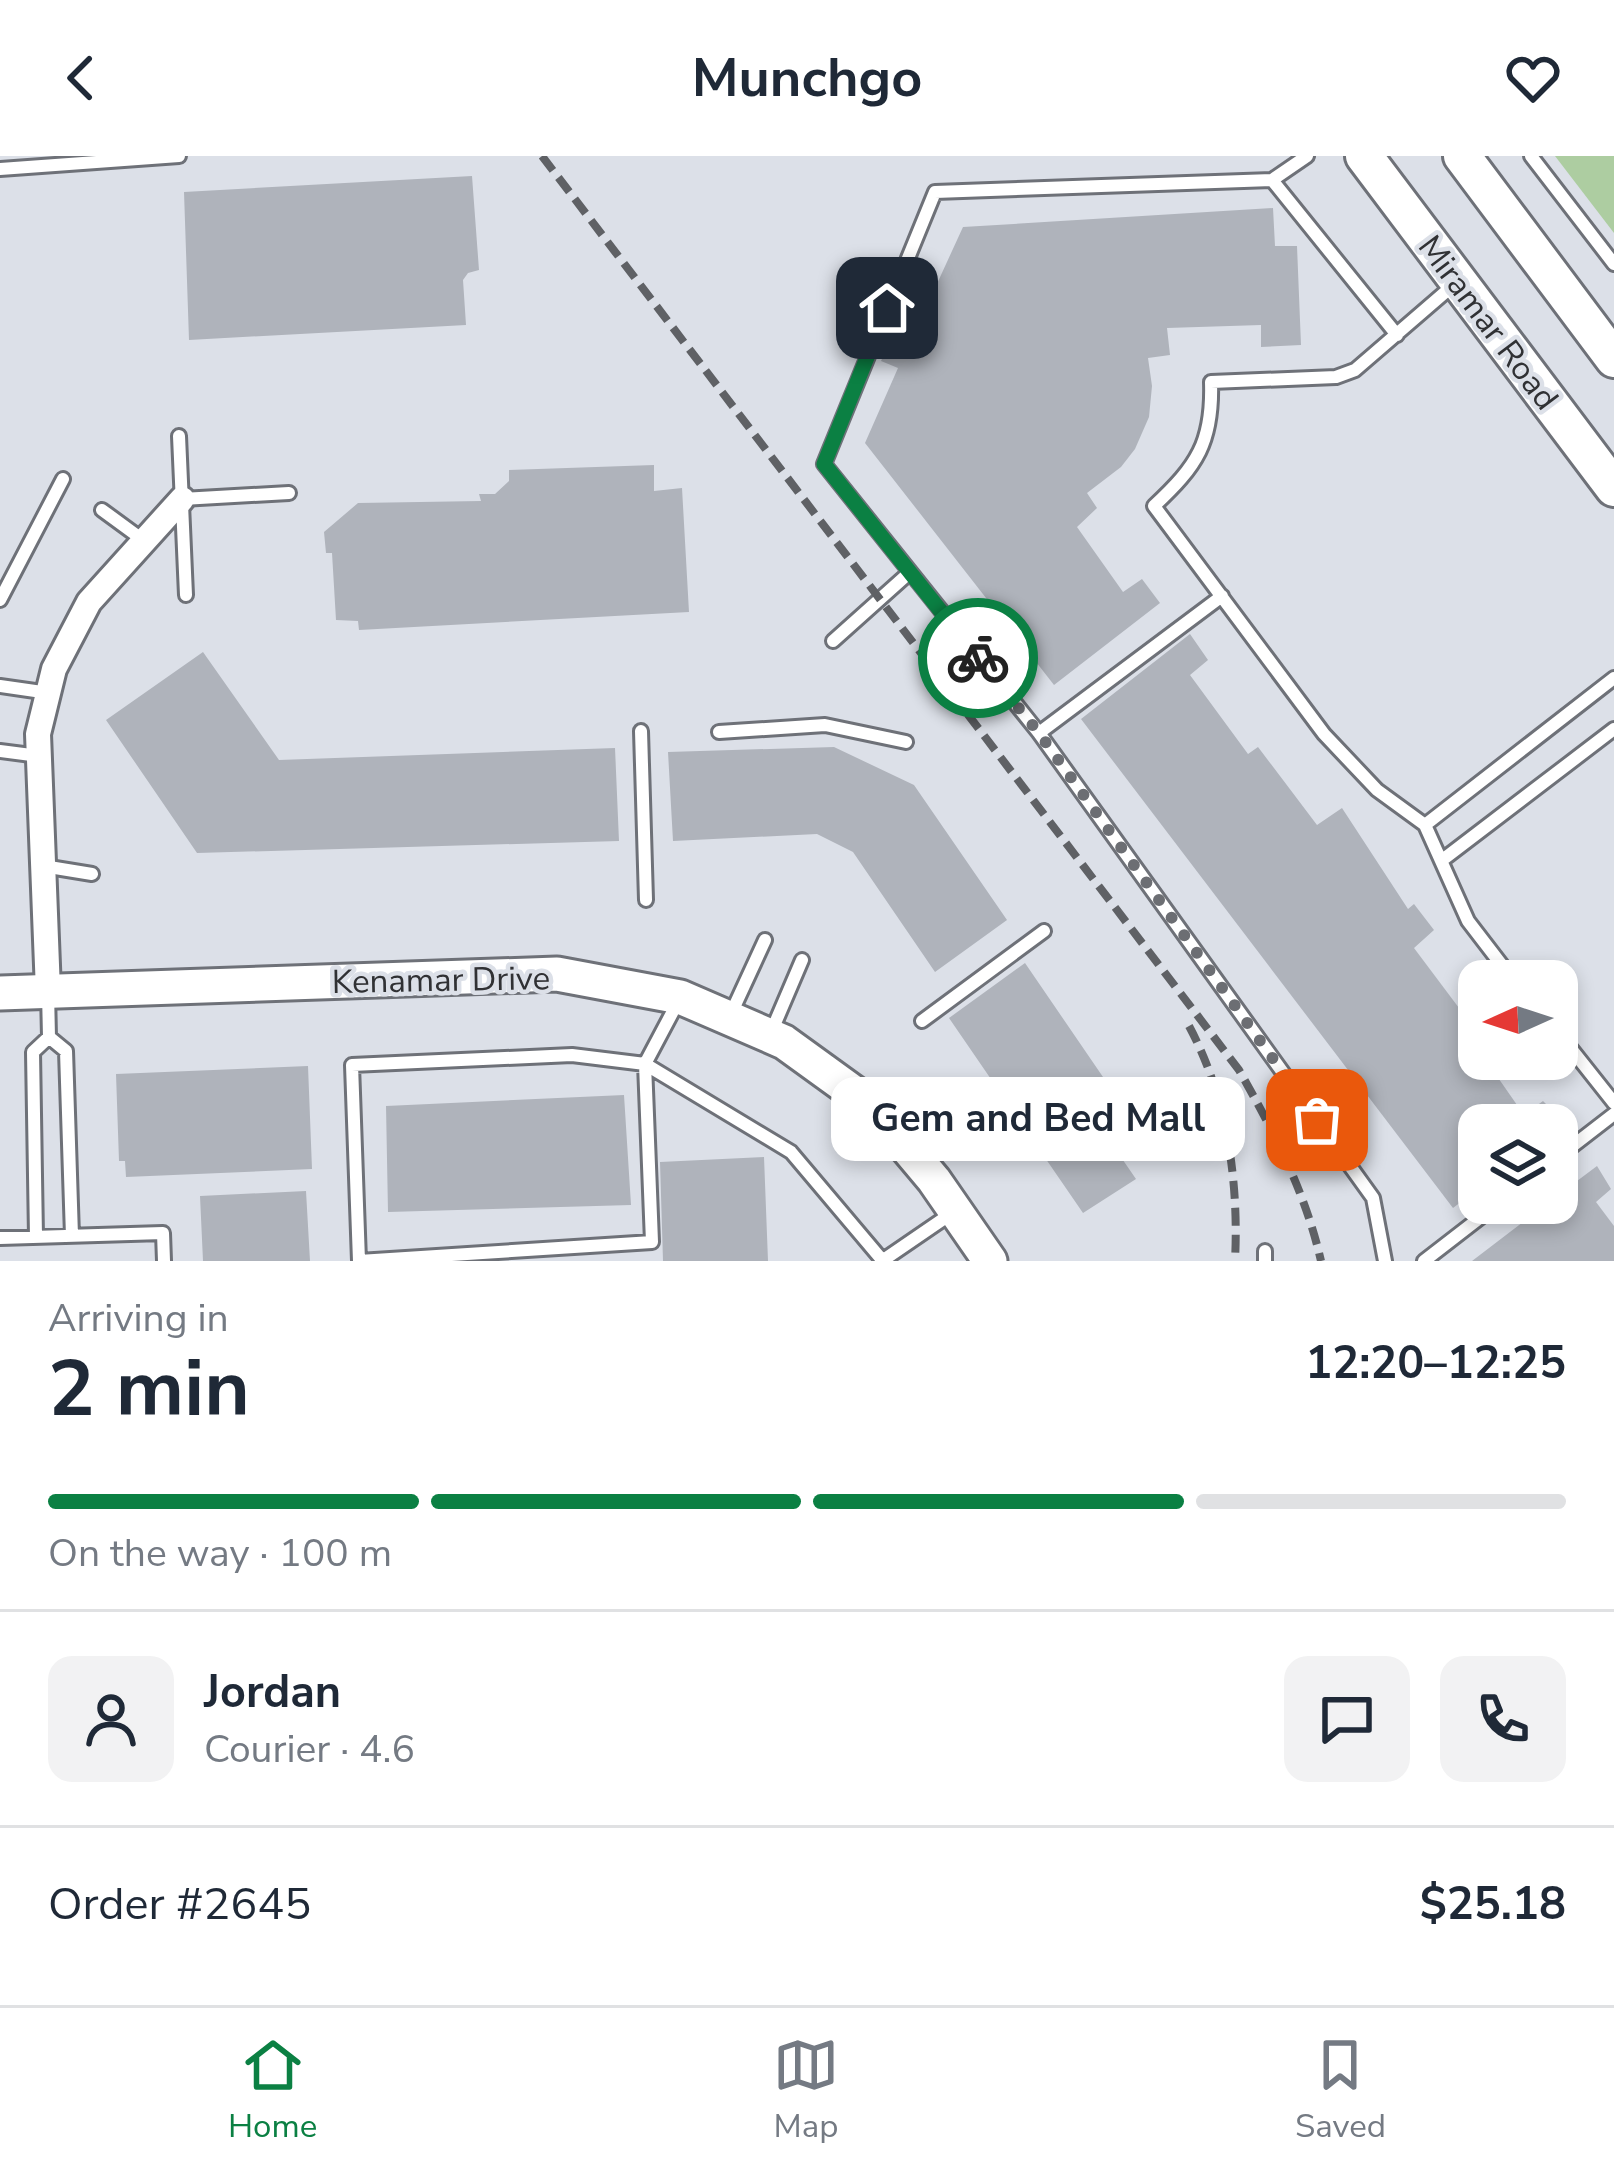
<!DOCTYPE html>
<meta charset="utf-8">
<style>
body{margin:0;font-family:"Nunito Sans",sans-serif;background:#f2f2f3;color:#1f2937;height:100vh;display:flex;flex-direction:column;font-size:45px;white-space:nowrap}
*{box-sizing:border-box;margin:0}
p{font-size:39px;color:#747a83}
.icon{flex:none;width:66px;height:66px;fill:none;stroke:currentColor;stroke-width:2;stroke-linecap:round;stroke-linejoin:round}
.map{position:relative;height:1105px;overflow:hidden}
.details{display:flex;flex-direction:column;background:#fff;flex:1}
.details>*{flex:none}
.needle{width:78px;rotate:267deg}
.fabs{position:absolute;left:1458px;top:804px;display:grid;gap:24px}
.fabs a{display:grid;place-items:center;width:120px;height:120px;border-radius:24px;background:#fff;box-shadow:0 6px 18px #0003;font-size:60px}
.pin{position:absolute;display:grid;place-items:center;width:102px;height:102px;color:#fff;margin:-51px;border-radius:24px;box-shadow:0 6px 18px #0006}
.courier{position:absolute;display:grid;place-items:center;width:120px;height:120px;margin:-60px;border:9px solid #0b8043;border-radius:50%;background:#fff;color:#222;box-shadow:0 3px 15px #0007}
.bubble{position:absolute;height:84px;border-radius:24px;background:#fff;box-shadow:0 6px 18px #0003;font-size:39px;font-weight:700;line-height:84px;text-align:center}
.head em{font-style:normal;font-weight:700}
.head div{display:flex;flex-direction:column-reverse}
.head{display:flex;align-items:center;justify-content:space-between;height:204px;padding:0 48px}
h1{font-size:78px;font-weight:700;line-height:90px}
.bar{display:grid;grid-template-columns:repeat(4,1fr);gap:18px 12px;align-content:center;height:144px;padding:0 48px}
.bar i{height:15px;border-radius:9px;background:#e0e1e3}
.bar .current{background:#0b8043}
.bar p{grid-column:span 4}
.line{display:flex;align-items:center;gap:30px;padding:0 48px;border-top:3px solid #e0e1e3}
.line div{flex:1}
.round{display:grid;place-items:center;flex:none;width:126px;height:126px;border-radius:24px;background:#f2f2f3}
header{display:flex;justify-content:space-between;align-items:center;height:156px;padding:0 48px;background:#fff;font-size:54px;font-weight:700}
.tabs{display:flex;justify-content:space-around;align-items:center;height:168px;border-top:3px solid #e0e1e3;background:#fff;font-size:33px;color:#747a83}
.tabs a{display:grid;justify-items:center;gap:6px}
.tabs .current{color:#0b8043}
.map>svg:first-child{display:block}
.green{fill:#adcda1}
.building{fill:#afb3bb}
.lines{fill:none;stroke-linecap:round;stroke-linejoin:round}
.lane-casing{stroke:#6e7178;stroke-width:18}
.street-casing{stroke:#6e7178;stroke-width:30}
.secondary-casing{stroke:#6e7178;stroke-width:39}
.primary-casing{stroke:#6e7178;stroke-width:42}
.lane{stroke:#fff;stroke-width:12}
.street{stroke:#fff;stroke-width:24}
.secondary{stroke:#fff;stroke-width:33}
.primary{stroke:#fff;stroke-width:36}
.rail{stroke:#5f6165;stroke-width:8;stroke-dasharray:18 9;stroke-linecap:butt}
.done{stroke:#6c6e73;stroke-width:12;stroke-dasharray:0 21.6}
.route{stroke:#0b8043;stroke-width:15}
.labels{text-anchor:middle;stroke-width:9;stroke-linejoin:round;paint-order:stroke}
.street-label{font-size:33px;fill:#303134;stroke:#dce0e8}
</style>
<header><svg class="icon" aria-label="back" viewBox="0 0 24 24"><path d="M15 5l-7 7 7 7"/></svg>Munchgo<svg class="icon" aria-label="heart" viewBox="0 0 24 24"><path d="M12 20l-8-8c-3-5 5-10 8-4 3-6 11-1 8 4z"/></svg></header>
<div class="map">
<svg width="1614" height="1105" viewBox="0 0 1614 1105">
<rect width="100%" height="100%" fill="#dce0e8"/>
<path class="green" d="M1555 0H1614V77Z"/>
<path class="building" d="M472 20 479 114 468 117 463 124 466 169 189 184 184 36Z
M1273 52 1275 90H1297L1301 189 1261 191V169L1167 172 1170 199 1148 202 1152 230 1149 261 1135 293 1121 311 1087 337 1097 352 1077 371 1123 436 1142 423 1160 447 1054 529 865 287 898 212 881 205 914 133 930 143 963 71Z
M654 309V335L682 332 689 456 359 474 358 465 336 464 332 397H326L324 376 358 347 481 345 479 338H495L509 325V314Z
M1190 478 1208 504 1190 519 1248 598 1258 591 1317 669 1342 652 1408 753 1414 748 1434 774 1414 792 1474 872 1467 877 1479 895V903H1485L1524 959 1543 945 1565 967 1557 973V969H1479V1032L1453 1052 1081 563Z
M203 496 279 604 615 592 619 685 197 697 106 564Z
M834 591 914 629 1007 764 935 816 853 696 817 678 673 685 668 596Z
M1025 807 1129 959 1105 978 1136 1023 1083 1057 949 862Z
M308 910 312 1013 126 1021 125 1005H119L116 918Z
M624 939 631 1049 388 1056 386 950Z
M764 1001 768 1105H663L660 1006Z
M1597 1010 1611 1033 1596 1046 1614 1070V1105H1472L1548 1047H1557V1040Z
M306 1035 310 1105H203L200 1040Z"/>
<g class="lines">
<defs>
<path id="lane" d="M1531 0 1614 108
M0 13 179 0
M1272 24 1307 0
M1457 126 1355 214 1336 221 1211 226C1213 286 1197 310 1154 350L1324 578 1377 634 1425 669 1468 765 1514 825
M179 280 186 439
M182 343 289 337
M102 354 143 384
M0 444 63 323
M833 485 909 417
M0 530 49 537
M641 575 646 744
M719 576 825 569 906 586
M1039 577 1222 440
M0 595 39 600
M1425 669 1614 522
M1441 705 1614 573
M43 710 92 718
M680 842 645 908 652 1086 359 1105 352 909 572 899 645 908 791 996 883 1105
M730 860 765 784
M922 865 1044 775
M1557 875 1614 947
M770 879 802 804
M49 881 66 895 72 1080
M1557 1002 1614 958
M36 1081 33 896 49 881 48 836
M0 1082 163 1077 164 1105
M1265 1095V1105
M882 1105 955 1055
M1385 1105 1373 1042 1039 577 824 308 935 36 1272 24 1397 179
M1424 1105 1499 1047"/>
<path id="street" d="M48 835 38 578 54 513 89 446 182 343"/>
<path id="secondary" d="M0 837 557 818 680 841 784 886 871 949 934 1024 990 1105"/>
<path id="primary" d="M1364 0 1614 332
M1462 0 1614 203"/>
</defs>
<use href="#lane" class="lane-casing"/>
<use href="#street" class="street-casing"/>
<use href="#secondary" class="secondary-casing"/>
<use href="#primary" class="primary-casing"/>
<use href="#lane" class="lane"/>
<use href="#street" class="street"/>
<use href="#secondary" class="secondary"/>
<use href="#primary" class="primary"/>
<path class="rail" d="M542 0 1239 914C1274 976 1305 1035 1321 1105
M1189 870C1227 941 1239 1025 1235 1105"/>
</g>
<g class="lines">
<path class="done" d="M978 502 1039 577 1317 964"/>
<path class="route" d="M887 152 824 308 978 502"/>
</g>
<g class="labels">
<g class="street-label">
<text transform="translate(1489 166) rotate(53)" y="12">Miramar Road</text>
<text transform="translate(441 823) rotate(-1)" y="12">Kenamar Drive</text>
</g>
</g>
</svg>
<div class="fabs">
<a><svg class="needle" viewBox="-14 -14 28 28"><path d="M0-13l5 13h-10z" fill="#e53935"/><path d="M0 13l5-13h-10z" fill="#747a83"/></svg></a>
<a><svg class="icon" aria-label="layers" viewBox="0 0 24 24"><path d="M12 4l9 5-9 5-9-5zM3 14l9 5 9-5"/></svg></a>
</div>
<div class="pin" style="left:1317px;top:964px;background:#ea580c"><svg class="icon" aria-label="bag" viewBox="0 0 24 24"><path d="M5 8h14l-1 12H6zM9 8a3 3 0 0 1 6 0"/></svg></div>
<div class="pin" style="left:887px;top:152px;background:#1f2937"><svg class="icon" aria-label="home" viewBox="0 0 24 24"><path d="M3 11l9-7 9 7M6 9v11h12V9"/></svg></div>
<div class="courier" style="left:978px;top:502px"><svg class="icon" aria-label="bike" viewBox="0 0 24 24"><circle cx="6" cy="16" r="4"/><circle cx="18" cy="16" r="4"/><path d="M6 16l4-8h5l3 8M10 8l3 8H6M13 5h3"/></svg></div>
<div class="bubble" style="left:831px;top:921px;width:414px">Gem and Bed Mall</div>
</div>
<section class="details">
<div class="head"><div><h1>2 min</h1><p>Arriving in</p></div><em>12:20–12:25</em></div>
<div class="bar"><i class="current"></i><i class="current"></i><i class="current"></i><i></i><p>On the way · 100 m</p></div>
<div class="line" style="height:216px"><a class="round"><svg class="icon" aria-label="person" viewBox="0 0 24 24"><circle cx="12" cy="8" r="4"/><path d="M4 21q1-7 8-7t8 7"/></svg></a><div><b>Jordan</b><p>Courier · 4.6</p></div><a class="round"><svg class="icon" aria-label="chat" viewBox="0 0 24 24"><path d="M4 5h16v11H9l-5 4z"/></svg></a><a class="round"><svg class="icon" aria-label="phone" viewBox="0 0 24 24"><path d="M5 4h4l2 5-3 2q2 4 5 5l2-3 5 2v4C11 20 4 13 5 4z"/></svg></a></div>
<div class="line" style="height:156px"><div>Order #2645</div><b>$25.18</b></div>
</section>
<nav class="tabs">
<a class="current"><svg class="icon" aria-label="home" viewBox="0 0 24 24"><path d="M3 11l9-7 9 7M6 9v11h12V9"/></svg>Home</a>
<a><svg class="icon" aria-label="map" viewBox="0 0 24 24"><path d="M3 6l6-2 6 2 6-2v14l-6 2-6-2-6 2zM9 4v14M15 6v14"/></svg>Map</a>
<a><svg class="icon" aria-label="saved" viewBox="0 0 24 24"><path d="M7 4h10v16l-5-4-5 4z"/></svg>Saved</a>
</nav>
